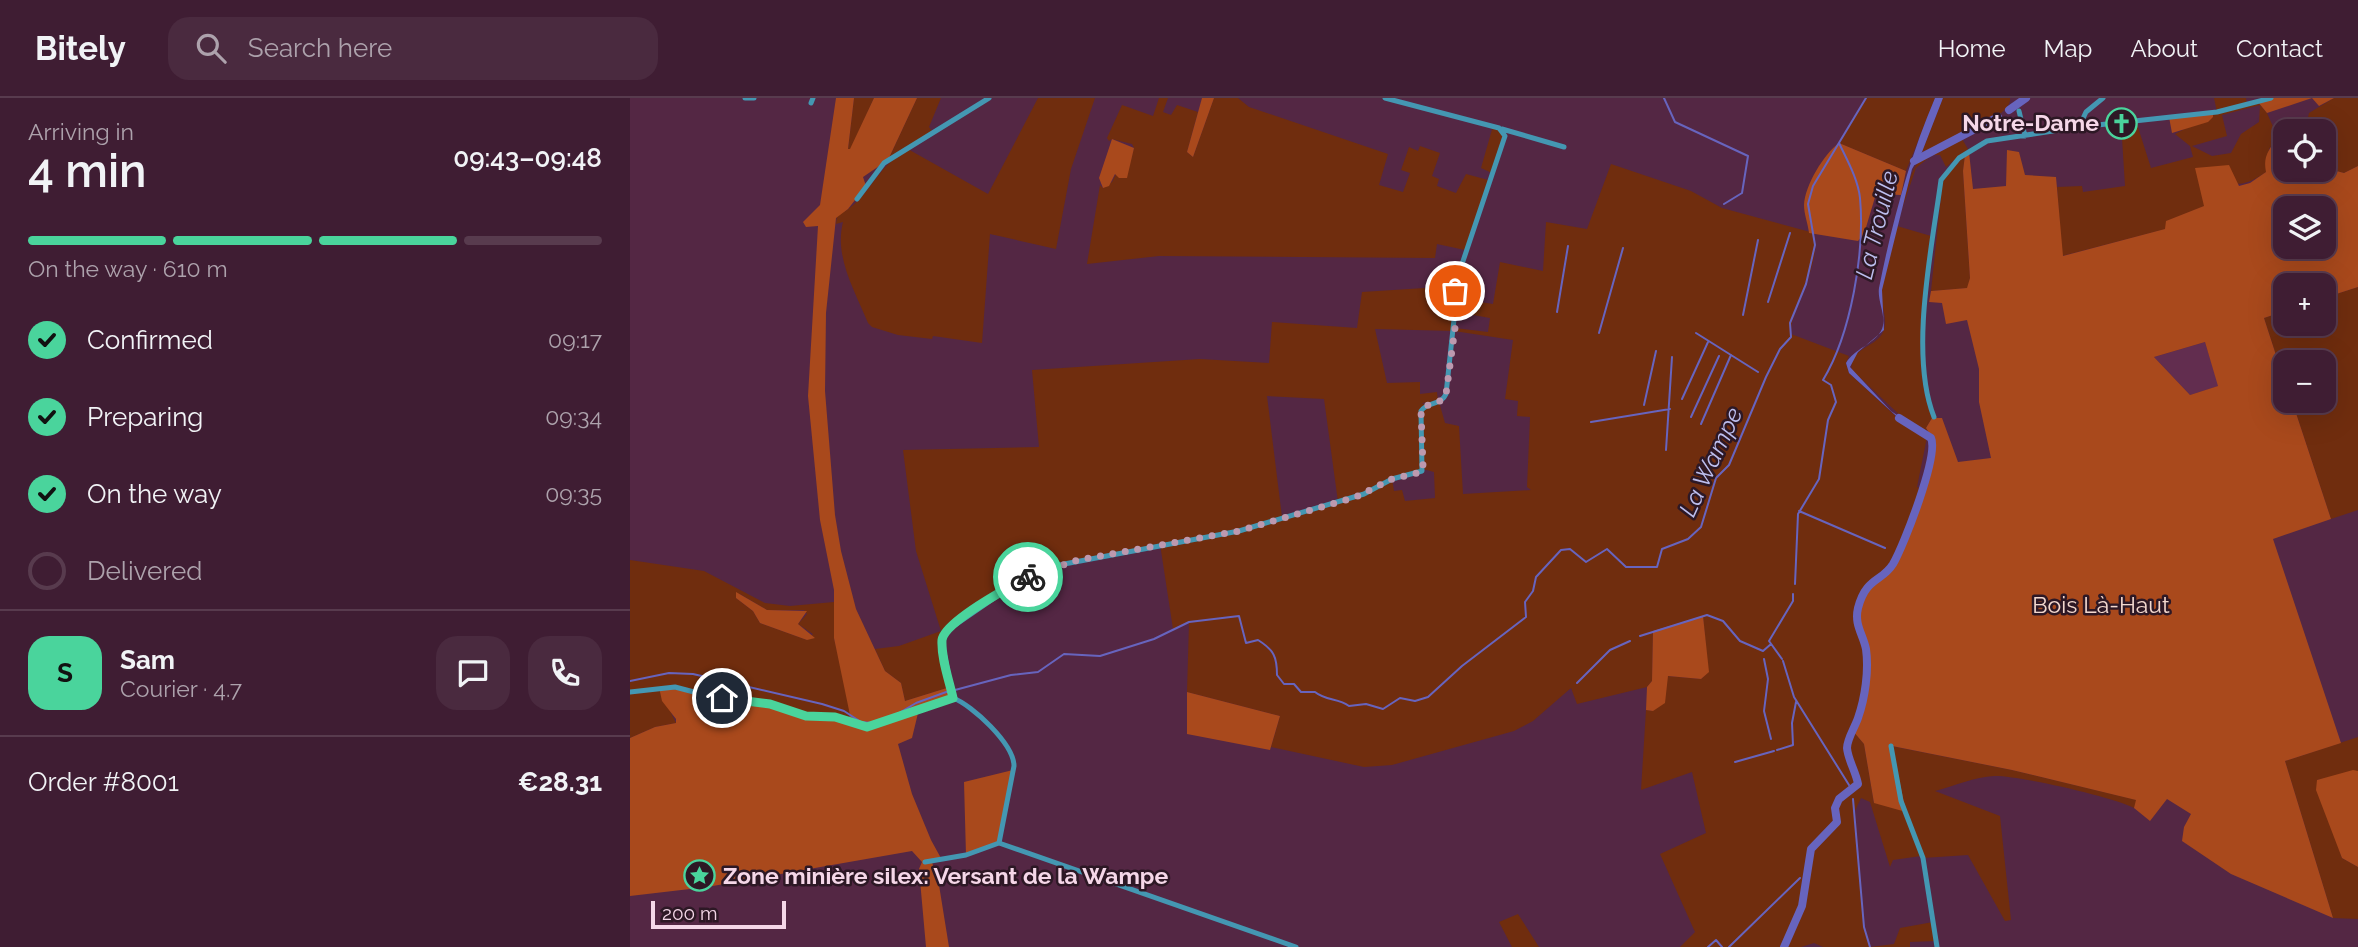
<!DOCTYPE html>
<meta charset="utf-8">
<style>
body{margin:0;font-family:Raleway,sans-serif;background:#4a2a3f;color:#f1f3f6;height:100vh;display:flex;flex-direction:column;font-size:26px;white-space:nowrap}
*{box-sizing:border-box;margin:0}
p{font-size:23px;color:#ada2ac}
.icon{flex:none;width:38px;height:38px;fill:none;stroke:currentColor;stroke-width:2;stroke-linecap:round;stroke-linejoin:round}
.map{position:relative;flex:1;overflow:hidden}
.panel{display:flex;flex-direction:column;background:#3f1d33;width:630px}
.panel>*{flex:none}
.controls{position:absolute;left:1643px;top:21px;display:grid;gap:14px}
.controls a{display:grid;place-items:center;width:63px;height:63px;border-radius:14px;background:#3f1d33;box-shadow:0 7px 28px #0002,0 0 0 2px #583b4e;font-size:35px}
.scale{position:absolute;left:21px;bottom:18px;width:135px;box-sizing:border-box;padding-left:7px;border:4px solid #f5d7e8;border-top:0;font-size:19px;line-height:24px;white-space:nowrap;color:#f5d7e8;-webkit-text-stroke:5px #2d1825;paint-order:stroke}
.pin{position:absolute;display:grid;place-items:center;width:60px;height:60px;color:#fff;margin:-30px;border:4px solid #fff;border-radius:50%;box-shadow:0 2px 7px #0007}
.courier{position:absolute;display:grid;place-items:center;width:70px;height:70px;margin:-35px;border:5px solid #4ad49c;border-radius:50%;background:#fff;color:#222;box-shadow:0 2px 9px #0007}
.headline em{font-style:normal;font-weight:600}
.headline div{display:flex;flex-direction:column-reverse}
.headline{display:flex;align-items:center;justify-content:space-between;height:119px;padding:0 28px}
h1{font-size:46px;font-weight:600;line-height:52px}
.bar{display:grid;grid-template-columns:repeat(4,1fr);gap:10px 7px;align-content:center;height:84px;padding:0 28px}
.bar i{height:9px;border-radius:5px;background:#583b4e}
.bar .on{background:#4ad49c}
.bar p{grid-column:span 4}
.line{display:flex;align-items:center;gap:18px;padding:0 28px;border-top:2px solid #583b4e}
.line div{flex:1}
.round{display:grid;place-items:center;flex:none;width:74px;height:74px;border-radius:21px;background:#4a2a3f}
ol{padding:0 28px;list-style:none}
li{display:flex;align-items:center;gap:21px;height:77px}
li p{margin-inline-start:auto}
li .icon{padding:7px;border-radius:50%;background:#4ad49c;color:#111;stroke-width:4}
li:last-child{color:#ada2ac}
li i{width:38px;height:38px;border:4px solid #583b4e;border-radius:50%}
header{display:flex;align-items:center;gap:42px;box-sizing:border-box;height:98px;padding:0 35px;background:#3f1d33;border-bottom:2px solid #583b4e}
header strong{font-size:33px}
nav{display:flex;gap:38px;margin-inline-start:auto;font-size:24px}
.search{width:490px;height:63px;background:#4a2a3f;display:flex;align-items:center;gap:18px;box-sizing:border-box;padding:0 24px;border-radius:21px;color:#ada2ac;font-size:26px}
main{display:flex;flex:1;min-height:0}
.map>svg:first-child{display:block}
.built{fill:#622d4f}
.green{fill:#702d0e;fill-rule:evenodd}
.forest{fill:#a9491c;fill-rule:evenodd}
.water{fill:#6764be}
.lines{fill:none;stroke-linecap:round;stroke-linejoin:round}
.stream{stroke:#6764be;stroke-width:2}
.river{stroke:#6764be;stroke-width:8}
.minor{stroke:#4497b2;stroke-width:5}
.done{stroke:#bd99af;stroke-width:7;stroke-dasharray:0 12.6}
.route{stroke:#4ad49c;stroke-width:9}
.labels{text-anchor:middle;stroke-width:5;stroke-linejoin:round;paint-order:stroke}
.poi-label{font-size:23px;font-weight:bold;fill:#f5d7e8;stroke:#2d1825;text-anchor:end}
.park-label{font-size:23px;fill:#f3d8ce;stroke:#2d1825}
.water-label{font-size:24px;font-style:italic;fill:#bcbeee;stroke:#2d1825}
</style>
<header>
<strong>Bitely</strong>
<div class="search"><svg class="icon" aria-label="search" viewBox="0 0 24 24"><circle cx="10" cy="10" r="6"/><path d="M15 15l6 6"/></svg>Search here</div>
<nav><a>Home</a><a>Map</a><a>About</a><a>Contact</a></nav>
</header>
<main>
<section class="panel">
<div class="headline"><div><h1>4 min</h1><p>Arriving in</p></div><em>09:43–09:48</em></div>
<div class="bar"><i class="on"></i><i class="on"></i><i class="on"></i><i></i><p>On the way · 610 m</p></div>
<ol>
<li><svg class="icon" aria-label="check" viewBox="0 0 24 24"><path d="M5 12l5 5 9-10"/></svg>Confirmed<p>09:17</p></li>
<li><svg class="icon" aria-label="check" viewBox="0 0 24 24"><path d="M5 12l5 5 9-10"/></svg>Preparing<p>09:34</p></li>
<li><svg class="icon" aria-label="check" viewBox="0 0 24 24"><path d="M5 12l5 5 9-10"/></svg>On the way<p>09:35</p></li>
<li><i></i>Delivered</li>
</ol>
<div class="line" style="height:126px"><b class="round" style="background:#4ad49c;color:#111">S</b><div><b>Sam</b><p>Courier · 4.7</p></div><a class="round"><svg class="icon" aria-label="chat" viewBox="0 0 24 24"><path d="M4 5h16v11H9l-5 4z"/></svg></a><a class="round"><svg class="icon" aria-label="phone" viewBox="0 0 24 24"><path d="M5 4h4l2 5-3 2q2 4 5 5l2-3 5 2v4C11 20 4 13 5 4z"/></svg></a></div>
<div class="line" style="height:91px"><div>Order #8001</div><b>€28.31</b></div>
</section>
<div class="map">
<svg width="1728" height="849" viewBox="0 0 1728 849">
<rect width="100%" height="100%" fill="#542744"/>
<path class="built" d="M1575 244 1589 288 1560 297 1524 259Z"/>
<path class="green" d="M224 0H244L221 51H218Z
M287 0H311L299 29 302 33 276 50 358 96 408 0H465L441 71 426 151 360 136 352 245 303 238 302 241 268 237 242 229 238 225C225 193 204 159 213 124L206 126 207 117C232 108 244 77 263 62H258Z
M529 0H538L533 14 541 17 547 7 568 14 557 54 563 59 584 0H608L619 9 758 56 749 87 773 94 780 75 771 72 779 49 788 53 790 48 810 55 802 78 809 81 807 88 826 95 836 76 862 83 835 152 807 146 805 160 529 158 457 166 470 87 473 90 482 84 486 76 496 80 504 50 502 46 482 41 479 43 477 40 492 7 523 18Z
M1236 0H1305L1276 73 1209 45Z
M1313 0H1380V3C1374 24 1312 45 1292 54Z
M1584 0H1616L1617 7 1628 4 1637 15 1648 40 1639 51 1636 74C1605 96 1597 83 1566 70L1575 108 1537 123 1536 131 1432 158 1427 89 1452 88 1453 94 1495 88 1491 24 1506 23 1521 70 1563 59 1560 48 1545 36 1587 14ZM1630 7 1629 24 1611 36 1601 55 1582 58 1562 48 1597 38 1592 17Z
M1704 0H1728V68L1714 75 1699 71 1694 66V33H1684L1677 24 1679 15Z
M863 28 875 36 864 76 851 70Z
M1332 41 1338 51 1316 69 1310 57H1302L1286 70 1273 108C1285 59 1285 60 1332 41Z
M1335 57 1333 73 1340 180 1338 190 1301 193 1312 89 1314 80Z
M981 66 1061 93 1092 110 1184 135C1192 169 1161 204 1161 236L1219 258 1216 265 1219 275 1274 326 1276 323 1222 272C1218 252 1243 250 1252 236 1259 224 1252 211 1251 198 1250 181 1262 146 1267 128L1301 138C1296 196 1280 264 1302 320L1296 330 1298 334 1287 389 1292 391 1280 433 1262 469 1244 481 1227 527C1241 562 1237 598 1223 633L1234 646 1244 705 1261 648 1382 672 1507 702 1504 710C1484 699 1387 677 1364 678 1345 679 1324 688 1305 693L1370 718 1381 822 1375 823 1338 757 1293 760 1291 758 1263 762 1260 769 1240 704 1231 700 1225 713 1234 829 1240 849H1193L1184 845 1171 849H1050L1065 834 1030 756 1076 735 1062 674 1011 692 1016 612 1023 613 1037 578 1071 581 1078 574 1073 518 1023 533 1022 583 1017 589 947 606 941 590 903 623 884 633 762 667 734 669 641 649 650 618 557 594 559 525 543 531 530 446 471 457 403 477 313 538 320 589 275 603 271 585 255 573 245 551 269 548 311 533 286 453 273 352 409 349 402 272 570 261 639 265 642 224 727 230 732 194 826 188 825 200 863 206 870 164 913 173 916 124 957 131ZM826 214 860 220 858 234 825 230ZM745 231 824 233 883 242 875 301 888 303 887 318 900 319 897 389 901 392 833 396 829 328 815 325 809 304 797 308 792 305 808 303 807 294 790 296V284L757 285ZM637 298 694 301 708 404 652 419ZM793 371 804 374 805 400 775 403 772 392 764 393 762 381Z
M1728 189V412L1701 421 1662 303H1694V264H1656L1655 285 1634 220 1655 213 1656 226H1694V200Z
M0 462 74 473 135 505 160 508 204 504V540L220 607 218 623 53 590 0 594ZM110 496 137 512H174L177 516 168 526 183 536 177 542 130 525 123 513 106 500Z
M29 590 46 625 25 629 0 640V596Z
M1728 639V673L1687 682 1712 760 1728 769V821L1703 820 1655 663Z
M888 816 909 849H882L869 824Z
M1303 824 1305 843 1280 844V849H1240L1264 846 1270 830Z"/>
<path class="forest" d="M206 0H224L218 51H220L244 0H287L258 62 233 79 236 88 218 111 206 120 196 215 195 293 205 417 211 453 226 511 255 573 271 585 275 603 320 589 323 600 289 611 282 640 268 646 282 696 301 742 312 762 302 764 309 787 319 849H296L289 771 292 764 282 753 77 789 0 798V640L25 629 46 625V621L32 603 29 589 124 603 166 616 218 623 220 617 204 540V492L190 422 178 298 188 128 176 129 173 124 190 107Z
M572 0H584L563 59 557 54Z
M1641 0H1704L1689 8 1682 0 1637 15 1628 4Z
M1583 14V19L1578 24 1542 35 1539 19Z
M1655 39 1656 72H1694V66L1699 71 1714 75 1728 68V189L1694 200V187H1656L1655 213 1634 220 1655 285 1656 303H1662L1701 421 1643 441 1711 645 1655 663 1703 820 1601 776 1552 743 1554 729 1561 716 1537 701 1520 723 1504 710 1506 702 1382 672 1262 648 1276 714 1244 705 1234 646 1223 633C1233 609 1241 575 1236 549 1232 534 1224 526 1229 509 1237 481 1246 486 1261 469 1279 450 1301 371 1305 344L1296 330 1302 320H1312L1328 364 1361 360 1349 304V271L1337 222 1316 226 1312 205 1299 204 1301 193 1337 190 1340 180 1333 73 1335 57 1339 54 1343 91 1376 88 1377 52 1389 54 1395 77 1426 79 1433 158 1535 131 1536 123 1574 108 1565 70 1599 67 1609 88 1620 85 1636 74C1633 59 1638 52 1648 40ZM1656 110H1694V149H1656ZM1575 244 1588 288 1560 297 1524 259Z
M482 41 504 50 497 80H489L485 76 479 88 473 90 469 80Z
M1209 45 1276 73 1271 97 1246 96 1234 136 1228 143 1179 135C1178 126 1174 116 1174 107 1175 87 1194 56 1209 45Z
M106 494 137 512 177 513 168 526 185 540 177 542 130 525 123 513 106 500Z
M1073 518 1079 574 1071 581 1038 578 1035 605 1023 613 1016 612 1017 589 1022 583 1023 533Z
M557 594 650 618 640 652 557 636Z
M383 672 369 745 336 757 334 684Z
M1723 672 1728 673V769L1712 760 1686 692 1687 682Z"/>
<path class="water" d="M1305 0H1313L1292 54 1282 71 1252 192 1254 232 1228 254 1220 269 1261 313 1276 323 1275 326 1219 275 1216 265C1224 251 1244 246 1251 233 1258 220 1247 204 1249 190 1262 125 1279 61 1305 0Z"/>
<g class="lines">
<path class="stream" d="M1034 0 1045 24 1118 58 1112 95 1094 106
M1138 204 1160 135
M927 214 938 148
M1113 217 1128 142
M969 235 993 150
M1066 235 1128 274
M1052 301 1078 244
M1014 307 1026 253
M1061 319 1089 258
M961 324 1040 311
M1071 326 1101 257
M1036 352 1042 259
M1169 413 1255 450
M1165 486 1168 416 1189 381 1198 322 1206 304 1201 287 1193 282C1221 236 1235 154 1230 100 1228 81 1217 62 1209 45
M1010 538 1077 517 1093 523 1110 543 1133 553 1141 546
M1134 561 1138 581 1134 613 1141 641
M1152 561 1139 543 1163 503V496
M1153 563 1164 599 1219 687
M0 583 39 575 63 576 192 606 214 613 231 624 242 625
M947 585 980 552 1000 543
M325 592 381 577 408 574 434 556 470 558 524 541 559 524 609 518 616 545 628 542C644 552 647 559 647 577L654 586H664L671 594H685C696 603 708 600 719 608L736 606 753 611 770 600 785 603 798 599 832 568 896 519 895 504 903 493 906 479 931 452 940 451 956 464 977 451 996 469H1027L1032 451 1058 441 1071 429 1086 380 1099 367 1136 279 1150 251 1161 239 1160 225 1176 186 1185 147 1178 106 1183 88 1236 0
M264 618 286 605 319 593
M1147 652 1163 647 1162 625 1166 604
M1105 664 1144 653
M1223 701 1234 829 1240 849
M1078 849 1086 842 1092 849
M1099 849 1170 780"/>
<path class="river" d="M1379 12 1396 0
M1284 63 1368 19
M1154 849 1172 808 1181 751 1207 724 1205 710 1209 701 1228 686C1226 674 1218 662 1217 650 1217 641 1225 629 1228 620 1235 600 1239 573 1236 551 1233 536 1224 527 1228 510 1236 479 1252 484 1263 466 1274 447 1309 357 1301 340L1269 320"/>
<path class="minor" d="M115 0H124
M181 5 183 0
M1389 13 1395 38
M1449 29 1456 14 1473 0
M872 31 934 49
M227 101 254 65 359 0
M1304 319C1279 256 1302 149 1311 82L1329 60 1357 43 1449 29 1587 14 1641 0
M0 594 45 589 83 599 140 605 175 618 205 619 237 629 323 600
M323 600 312 544 315 534 379 490 429 467 609 433 734 396 762 381 792 373 791 313C797 303 811 308 816 296L829 175 875 38 869 30 755 0
M323 600C342 607 384 646 384 668L369 745
M1261 648 1271 703 1293 760 1307 849
M369 745 666 849
M295 764 336 757 369 745"/>
</g>
<g class="lines">
<path class="done" d="M398 479 448 462 609 433 726 399 762 381 791 374 793 368 791 313C797 303 811 308 816 296L825 230V193"/>
<path class="route" d="M92 600 140 606 176 618 205 619 237 629 323 600C319 582 311 560 312 542 314 524 381 488 398 479"/>
</g>
<defs>
<symbol id="church-ring" viewBox="-11 -11 22 22"><circle r="9.5" fill="#2d1825" stroke="#4ad49c" stroke-width="1.5"/><path d="M-1.2-6h2.4v3.5h3.3v2.4h-3.3V6h-2.4V-.1h-3.3v-2.4h3.3Z" fill="#4ad49c"/></symbol>
<symbol id="sight-ring" viewBox="-11 -11 22 22"><circle r="9.5" fill="#2d1825" stroke="#4ad49c" stroke-width="1.5"/><path d="M0-6L1.8-2.2L6-1.7L2.9 1.2L3.7 5.4L0 3.3L-3.7 5.4L-2.9 1.2L-6-1.7L-1.8-2.2Z" fill="#4ad49c"/></symbol>
</defs>
<g fill-rule="evenodd">
<use href="#church-ring" x="1474" y="8" width="35" height="35"/>
<use href="#sight-ring" x="52" y="760" width="35" height="35"/>
</g>
<g class="labels">
<g class="poi-label">
<text x="1469" y="33">Notre-Dame</text>
<text x="93" y="786" text-anchor="start">Zone minière silex: Versant de la Wampe</text>
</g>
<g class="park-label">
<text x="1471" y="515">Bois Là-Haut</text>
</g>
<g class="water-label">
<text transform="translate(1247 127) rotate(-76)" y="8">La Trouille</text>
<text transform="translate(1081 364) rotate(-65)" y="8">La Wampe</text>
</g>
</g>
</svg>
<div class="controls">
<a><svg class="icon" aria-label="locate" viewBox="0 0 24 24"><circle cx="12" cy="12" r="6"/><path d="M12 2v4M12 18v4M2 12h4M18 12h4"/></svg></a>
<a><svg class="icon" aria-label="layers" viewBox="0 0 24 24"><path d="M12 4l9 5-9 5-9-5zM3 14l9 5 9-5"/></svg></a>
<a>+</a>
<a>−</a>
</div>
<div class="scale">200 m</div>
<div class="pin" style="left:825px;top:193px;background:#ea580c"><svg class="icon" aria-label="bag" viewBox="0 0 24 24"><path d="M5 8h14l-1 12H6zM9 8a3 3 0 0 1 6 0"/></svg></div>
<div class="pin" style="left:92px;top:600px;background:#1f2937"><svg class="icon" aria-label="home" viewBox="0 0 24 24"><path d="M3 11l9-7 9 7M6 9v11h12V9"/></svg></div>
<div class="courier" style="left:398px;top:479px"><svg class="icon" aria-label="bike" viewBox="0 0 24 24"><circle cx="6" cy="16" r="4"/><circle cx="18" cy="16" r="4"/><path d="M6 16l4-8h5l3 8M10 8l3 8H6M13 5h3"/></svg></div>
</div>
</main>
